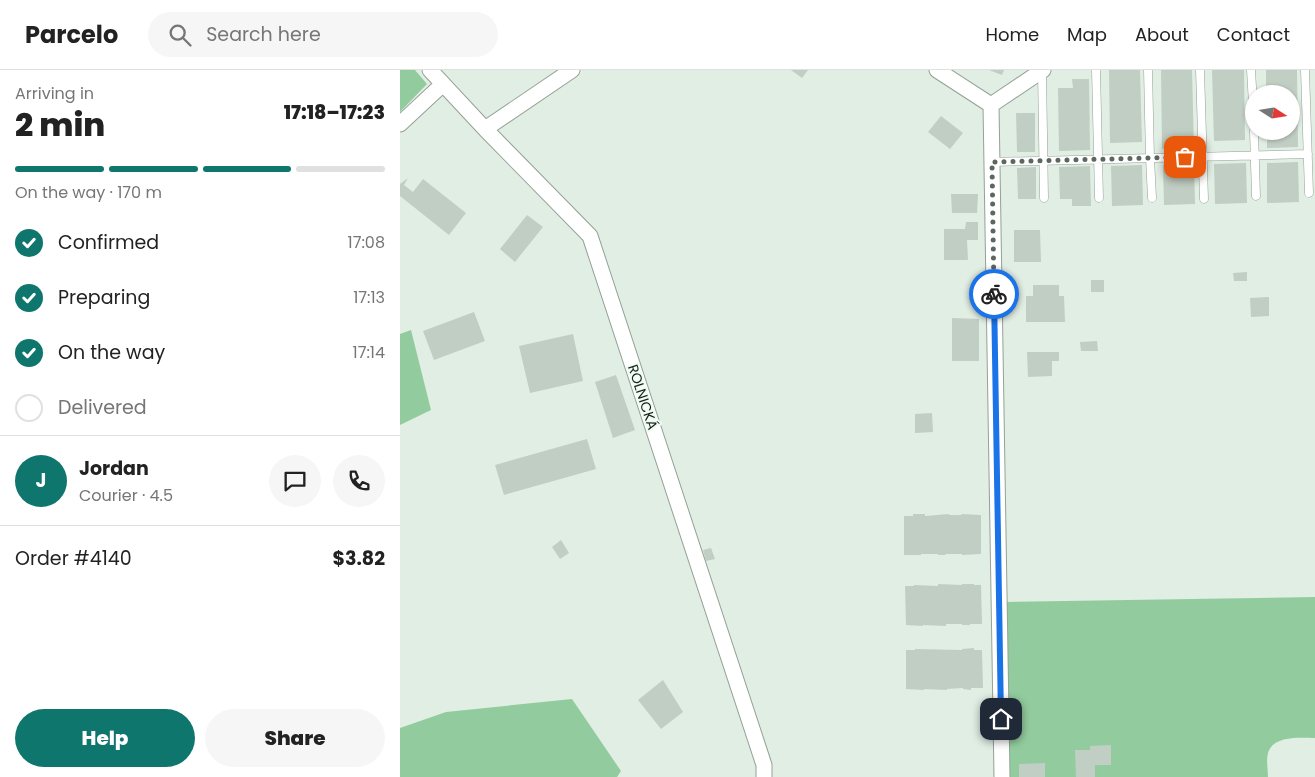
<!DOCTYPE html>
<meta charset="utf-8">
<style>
body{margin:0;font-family:Poppins,sans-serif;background:#f6f6f6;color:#222;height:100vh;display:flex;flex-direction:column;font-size:19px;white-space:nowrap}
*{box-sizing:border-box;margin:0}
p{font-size:16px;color:#767676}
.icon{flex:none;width:28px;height:28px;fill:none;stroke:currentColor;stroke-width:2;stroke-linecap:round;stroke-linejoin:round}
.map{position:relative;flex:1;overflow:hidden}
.sheet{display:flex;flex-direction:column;background:#fff;width:400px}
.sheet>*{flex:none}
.needle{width:32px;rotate:102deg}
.tools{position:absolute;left:845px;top:15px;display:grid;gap:10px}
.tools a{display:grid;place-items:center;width:55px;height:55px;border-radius:50%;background:#fff;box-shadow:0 1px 4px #0004;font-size:25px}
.pin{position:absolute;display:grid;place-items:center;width:42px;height:42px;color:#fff;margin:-21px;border-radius:10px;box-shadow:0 2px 8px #0006}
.courier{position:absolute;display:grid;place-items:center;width:50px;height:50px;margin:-25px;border:4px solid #1a73e8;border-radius:50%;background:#fff;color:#222;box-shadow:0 1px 6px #0007}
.head em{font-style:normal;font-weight:800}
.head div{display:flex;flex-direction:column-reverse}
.head{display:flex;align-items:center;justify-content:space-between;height:85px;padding:0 15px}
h1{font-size:32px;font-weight:800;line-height:38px}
.bar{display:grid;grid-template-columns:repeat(4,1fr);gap:8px 5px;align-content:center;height:60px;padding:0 15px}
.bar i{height:6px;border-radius:4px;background:#e0e0e0}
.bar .selected{background:#0f766e}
.bar p{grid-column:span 4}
.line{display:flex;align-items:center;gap:12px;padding:0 15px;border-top:1px solid #e0e0e0}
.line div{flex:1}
.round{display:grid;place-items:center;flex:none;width:52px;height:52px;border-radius:26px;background:#f6f6f6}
ol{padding:0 15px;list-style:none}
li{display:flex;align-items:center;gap:15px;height:55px}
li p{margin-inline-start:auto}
li .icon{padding:5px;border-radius:50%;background:#0f766e;color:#fff;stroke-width:4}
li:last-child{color:#767676}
li i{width:28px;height:28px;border:2px solid #e0e0e0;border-radius:50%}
.primary-button{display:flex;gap:10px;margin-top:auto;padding:10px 15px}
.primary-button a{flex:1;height:58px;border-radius:30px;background:#0f766e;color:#fff;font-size:20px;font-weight:800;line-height:58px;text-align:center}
.primary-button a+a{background:#f6f6f6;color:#222}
header{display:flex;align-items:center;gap:30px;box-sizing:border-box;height:70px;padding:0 25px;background:#fff;border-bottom:1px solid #e0e0e0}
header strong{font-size:24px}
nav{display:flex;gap:28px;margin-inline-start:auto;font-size:18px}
.search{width:350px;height:45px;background:#f6f6f6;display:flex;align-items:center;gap:12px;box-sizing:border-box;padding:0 18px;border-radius:28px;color:#767676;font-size:19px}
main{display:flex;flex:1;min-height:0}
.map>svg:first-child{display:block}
.green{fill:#92cc9e}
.building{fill:#c1cec3}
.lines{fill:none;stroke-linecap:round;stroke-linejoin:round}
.service-casing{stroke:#95a197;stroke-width:9}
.minor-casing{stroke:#95a197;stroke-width:17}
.service{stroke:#fff;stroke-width:8}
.minor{stroke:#fff;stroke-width:15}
.done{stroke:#5e6660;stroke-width:5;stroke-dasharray:0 9}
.route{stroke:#1a73e8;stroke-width:6}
.labels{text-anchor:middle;stroke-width:4;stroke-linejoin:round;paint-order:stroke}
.street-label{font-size:14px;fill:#181d19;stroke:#effcf1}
</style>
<header>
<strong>Parcelo</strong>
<div class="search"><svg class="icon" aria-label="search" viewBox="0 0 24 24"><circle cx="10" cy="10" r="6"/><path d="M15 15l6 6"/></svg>Search here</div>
<nav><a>Home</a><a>Map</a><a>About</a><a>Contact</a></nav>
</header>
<main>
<section class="sheet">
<div class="head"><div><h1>2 min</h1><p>Arriving in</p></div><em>17:18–17:23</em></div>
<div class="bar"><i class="selected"></i><i class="selected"></i><i class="selected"></i><i></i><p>On the way · 170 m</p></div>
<ol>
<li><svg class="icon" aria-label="check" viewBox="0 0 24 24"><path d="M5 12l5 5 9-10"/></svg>Confirmed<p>17:08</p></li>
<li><svg class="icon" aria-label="check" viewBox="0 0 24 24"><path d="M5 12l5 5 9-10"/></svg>Preparing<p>17:13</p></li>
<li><svg class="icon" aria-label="check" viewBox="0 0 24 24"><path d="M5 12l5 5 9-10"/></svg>On the way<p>17:14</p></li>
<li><i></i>Delivered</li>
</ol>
<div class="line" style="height:90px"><b class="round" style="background:#0f766e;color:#fff">J</b><div><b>Jordan</b><p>Courier · 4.5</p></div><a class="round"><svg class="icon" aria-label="chat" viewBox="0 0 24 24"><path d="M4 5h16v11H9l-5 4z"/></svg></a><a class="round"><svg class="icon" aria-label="phone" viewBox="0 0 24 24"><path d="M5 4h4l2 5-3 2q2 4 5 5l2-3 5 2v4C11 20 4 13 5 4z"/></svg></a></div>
<div class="line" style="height:65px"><div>Order #4140</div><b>$3.82</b></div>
<div class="primary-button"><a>Help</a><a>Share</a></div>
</section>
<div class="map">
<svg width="915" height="707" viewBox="0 0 915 707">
<rect width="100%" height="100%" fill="#e1eee4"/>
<path class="green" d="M0 0H15L27 14 0 42Z
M11 260 31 340 0 355V264Z
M915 527V668C901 668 873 665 868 683 866 690 868 699 868 707H608L607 532Z
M172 629 221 701 217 707H0V658L46 642Z"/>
<path class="building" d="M391 0H408L402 8Z
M589 0H604L602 5Z
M709 0H740L742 72 710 73Z
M761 0H792L794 79H762Z
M812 0H844L845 70 814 71Z
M866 0H897L898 77 867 78V61H891V24H866Z
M672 9H689L690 80 659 81 658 18H673Z
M616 43H635V82H617Z
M541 46 563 63 550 79 528 62Z
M898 92 899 132 867 133V93Z
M846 93 847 133 815 134 814 94Z
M794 94 795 134 764 135 763 95Z
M742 95 743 135 712 136 711 96Z
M690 96 691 136H672V129H660L659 97Z
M636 97V129H618L617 98Z
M8 108 4 115 13 122 23 109 66 143 49 165 0 126V114Z
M551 124H578L577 143H552Z
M127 145 143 157 115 192 100 179Z
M566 152H578V170H567L568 190H544V159H565Z
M614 160H640L641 192H614Z
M847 202V211H834L833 203Z
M691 210H704V222H691Z
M633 215H659V226H664L665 252H626V226H633Z
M869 227V246L851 247 850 228Z
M74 242 85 271 34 290 23 261Z
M552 248 579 249V291H552Z
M173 264 183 311 130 323 119 276Z
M697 271 698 281H681L680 272Z
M627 282H659V291H652V306L628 307Z
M216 305 235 360 213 368 195 312Z
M532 343 533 362 515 363V344Z
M187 369 196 399 104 425 95 395Z
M513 444H525V446L549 444V445H561L562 444 581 445V484L562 485V484H546L545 485H538V484H521V485H504V446H513Z
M161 470 169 483 160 489 152 477Z
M311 478 315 489 306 491 303 480Z
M538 514 562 515V514H574V515H581L582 554H570V555H562V554H546V556L523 555V556L506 555 505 516H514V515L538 516Z
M574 578V580H582L583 618H571V620L563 619V618L547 619V620L524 619V620L506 619V580H515V579L562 580V579Z
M263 610 283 642 261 659 238 630Z
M711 675V695H695V707H676L675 680H690V676Z
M645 693V707H619V694Z"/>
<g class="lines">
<defs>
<path id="service" d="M642 0 644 128
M696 0 699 128
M748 0 750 88 752 128
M800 0 804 129
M851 0 854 51
M905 0 909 123
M854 61 856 126
M592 92 908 84"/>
<path id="minor" d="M30 0 85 59 190 166 364 695V707
M537 0 591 35 643 0
M591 35 602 707
M0 54 43 14
M85 59 172 0"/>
</defs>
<use href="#service" class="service-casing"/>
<use href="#minor" class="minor-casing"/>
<use href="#service" class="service"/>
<use href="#minor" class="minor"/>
</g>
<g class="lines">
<path class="done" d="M594 224 592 92 785 87"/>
<path class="route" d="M594 224 601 649"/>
</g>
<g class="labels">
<g class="street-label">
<text transform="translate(243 327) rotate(72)" y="5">ROLNICKÁ</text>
</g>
</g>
</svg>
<div class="tools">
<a><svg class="needle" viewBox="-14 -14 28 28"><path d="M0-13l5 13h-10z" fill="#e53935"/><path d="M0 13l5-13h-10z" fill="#767676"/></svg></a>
</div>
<div class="pin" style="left:785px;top:87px;background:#ea580c"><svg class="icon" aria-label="bag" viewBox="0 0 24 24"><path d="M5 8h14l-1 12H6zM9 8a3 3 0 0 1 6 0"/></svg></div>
<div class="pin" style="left:601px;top:649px;background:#1f2937"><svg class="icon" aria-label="home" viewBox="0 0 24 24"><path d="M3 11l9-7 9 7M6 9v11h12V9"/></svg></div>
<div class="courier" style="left:594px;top:224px"><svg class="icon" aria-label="bike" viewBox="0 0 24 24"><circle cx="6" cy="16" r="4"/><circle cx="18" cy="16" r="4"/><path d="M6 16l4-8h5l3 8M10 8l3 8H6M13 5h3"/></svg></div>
</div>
</main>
